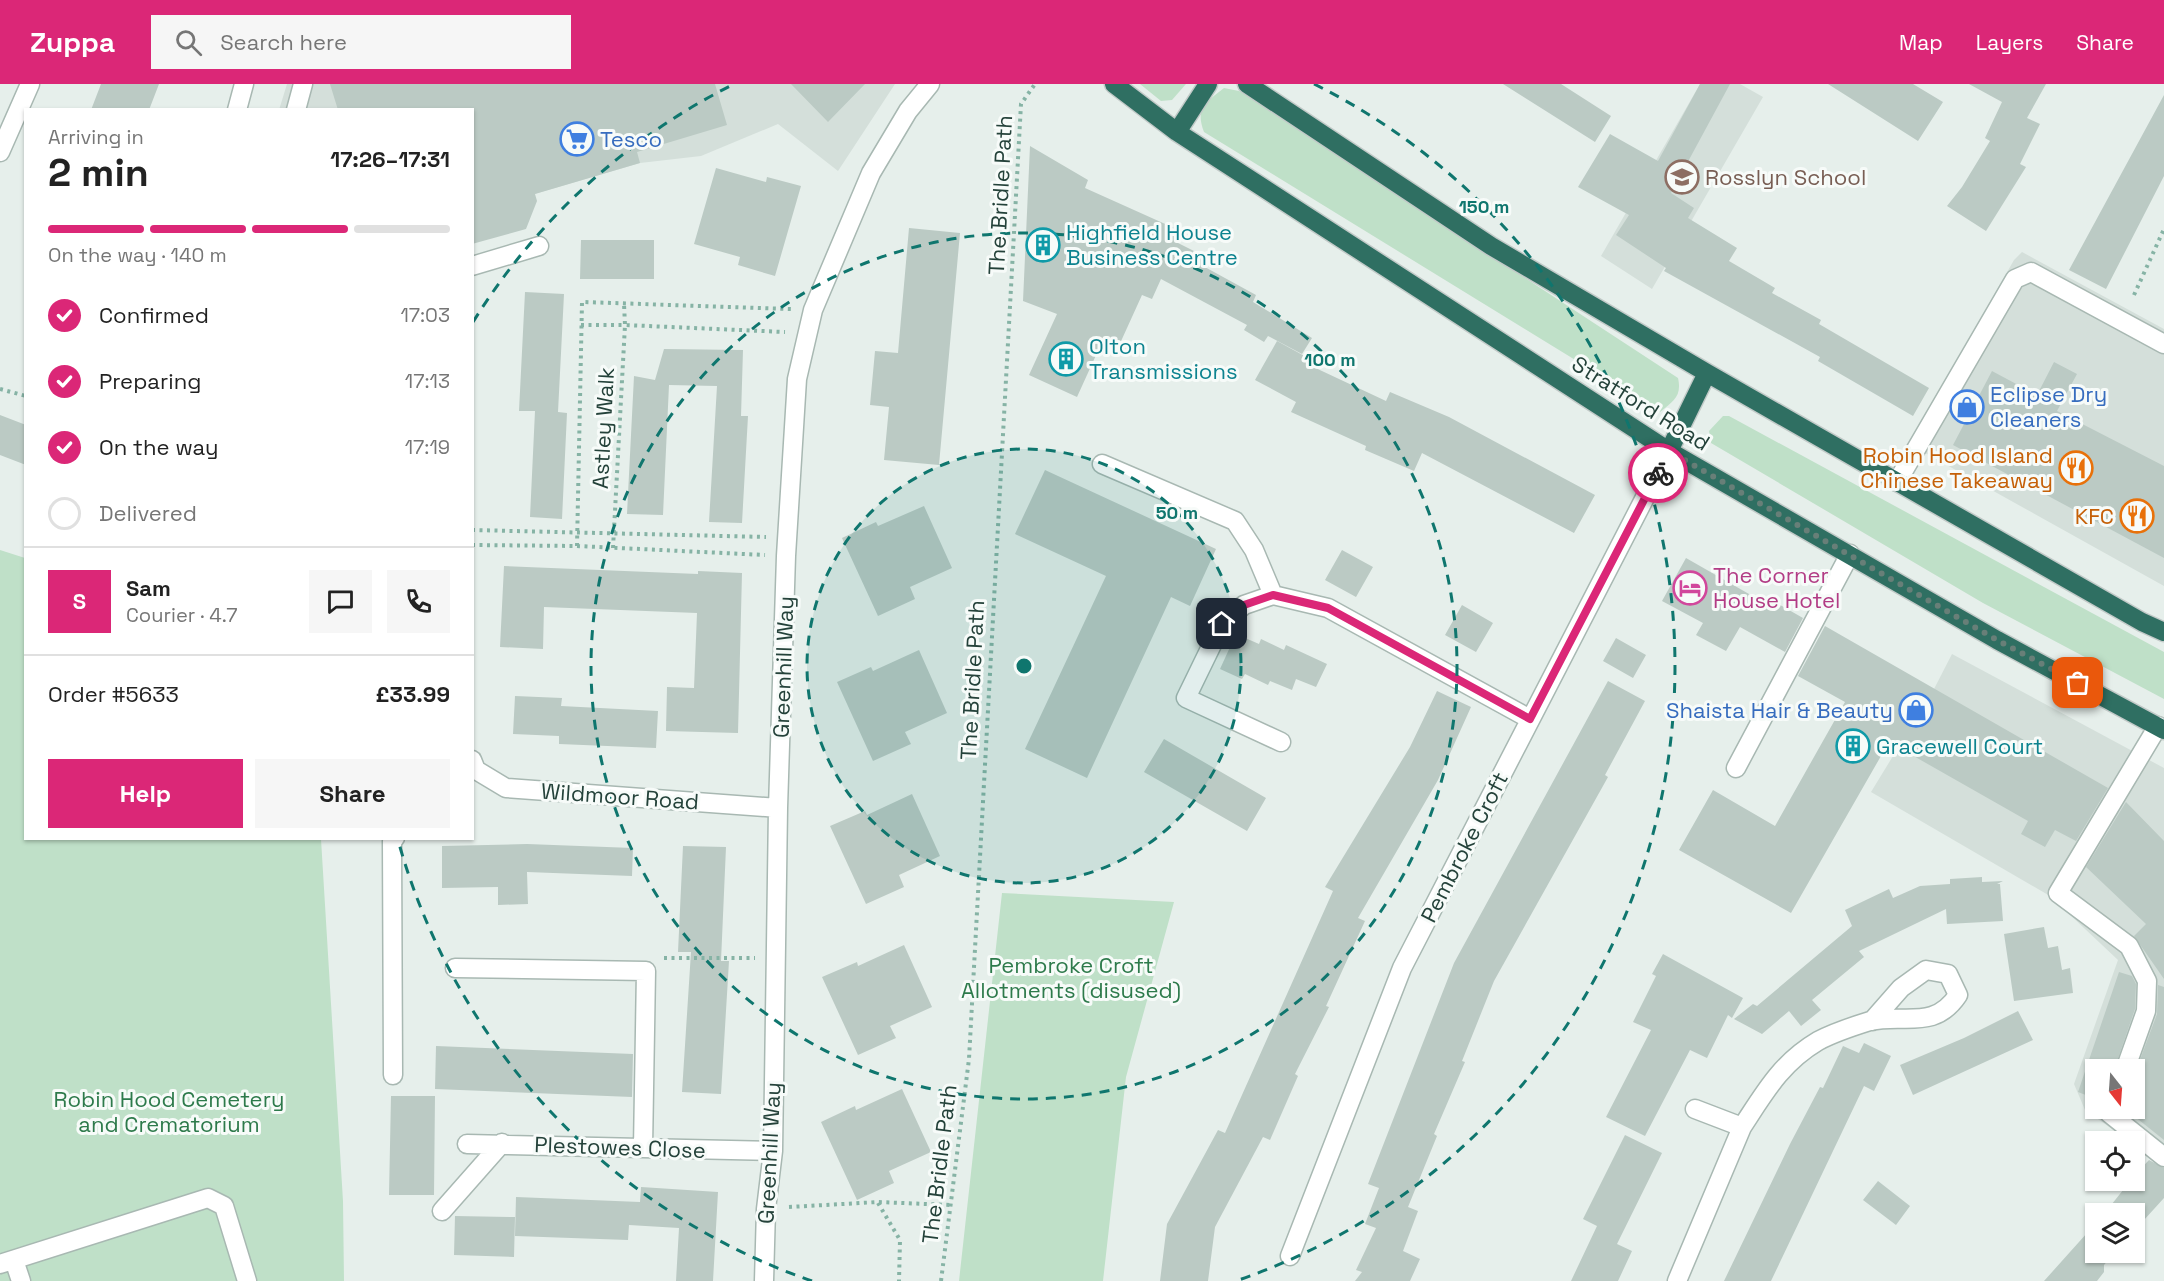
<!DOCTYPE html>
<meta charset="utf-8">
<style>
body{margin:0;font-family:"Space Grotesk",sans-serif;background:#f6f6f6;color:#222;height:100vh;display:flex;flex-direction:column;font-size:22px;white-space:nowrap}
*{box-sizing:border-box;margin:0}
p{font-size:20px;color:#767676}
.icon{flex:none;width:33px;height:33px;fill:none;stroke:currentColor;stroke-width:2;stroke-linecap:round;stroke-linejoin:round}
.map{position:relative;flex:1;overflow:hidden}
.details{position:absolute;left:24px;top:24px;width:450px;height:732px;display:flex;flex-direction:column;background:#fff;border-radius:0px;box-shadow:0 2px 4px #0004}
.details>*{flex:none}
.needle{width:39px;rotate:163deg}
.controls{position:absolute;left:2085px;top:975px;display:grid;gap:12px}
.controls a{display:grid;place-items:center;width:60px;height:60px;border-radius:0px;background:#fff;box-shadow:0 2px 4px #0004;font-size:30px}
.pin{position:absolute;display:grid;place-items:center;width:51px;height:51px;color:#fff;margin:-26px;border-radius:12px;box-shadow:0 3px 9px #0006}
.courier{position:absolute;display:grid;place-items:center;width:60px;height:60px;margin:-30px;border:4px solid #db2777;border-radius:50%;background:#fff;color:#222;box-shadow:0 2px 8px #0007}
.overview em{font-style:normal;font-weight:800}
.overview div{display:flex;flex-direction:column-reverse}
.overview{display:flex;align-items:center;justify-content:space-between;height:102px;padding:0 24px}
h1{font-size:39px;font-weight:800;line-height:45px}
.bar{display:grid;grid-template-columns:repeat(4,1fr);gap:9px 6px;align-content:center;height:72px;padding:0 24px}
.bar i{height:8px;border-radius:4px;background:#e0e0e0}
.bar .selected{background:#db2777}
.bar p{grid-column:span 4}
.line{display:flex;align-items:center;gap:15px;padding:0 24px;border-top:2px solid #e0e0e0}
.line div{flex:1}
.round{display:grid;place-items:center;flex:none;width:63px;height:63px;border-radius:0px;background:#f6f6f6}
ol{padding:0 24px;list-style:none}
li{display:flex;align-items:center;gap:18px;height:66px}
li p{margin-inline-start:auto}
li .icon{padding:6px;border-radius:50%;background:#db2777;color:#fff;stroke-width:4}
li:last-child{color:#767676}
li i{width:33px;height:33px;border:3px solid #e0e0e0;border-radius:50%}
.cta{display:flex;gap:12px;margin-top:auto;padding:12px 24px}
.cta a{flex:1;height:69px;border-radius:0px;background:#db2777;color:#fff;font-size:24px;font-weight:800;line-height:69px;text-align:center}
.cta a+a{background:#f6f6f6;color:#222}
header{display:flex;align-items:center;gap:36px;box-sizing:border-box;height:84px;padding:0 30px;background:#db2777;color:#fff}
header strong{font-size:28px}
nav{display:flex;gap:33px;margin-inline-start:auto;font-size:21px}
.search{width:420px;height:54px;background:#f6f6f6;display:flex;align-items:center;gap:15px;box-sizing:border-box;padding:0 21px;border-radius:0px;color:#767676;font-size:22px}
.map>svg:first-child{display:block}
.built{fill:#d4dfda;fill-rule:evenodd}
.green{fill:#bfe0c8}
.building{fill:#bbcac4}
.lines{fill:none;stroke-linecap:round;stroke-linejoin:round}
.minor-casing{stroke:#a8b8b2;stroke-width:21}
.highway-casing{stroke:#c2cac8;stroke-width:21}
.path{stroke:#86b3a5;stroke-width:4;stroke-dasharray:3 4.5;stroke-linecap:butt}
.minor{stroke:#fff;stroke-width:18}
.highway{stroke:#2f6f62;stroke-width:18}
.done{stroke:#687f78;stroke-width:6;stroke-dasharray:0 10.8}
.route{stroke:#db2777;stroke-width:8}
.ring{fill:none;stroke:#0f766e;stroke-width:3;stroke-dasharray:10 8}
.labels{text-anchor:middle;stroke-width:6;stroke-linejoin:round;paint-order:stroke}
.shop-label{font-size:22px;fill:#366cbe;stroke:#f7fbf9;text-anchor:start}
.education-label{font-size:22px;fill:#785e54;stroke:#f7fbf9;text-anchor:start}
.street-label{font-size:22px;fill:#24423a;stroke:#f7fbf9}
.culture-label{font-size:22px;fill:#0d838f;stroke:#f7fbf9;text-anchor:start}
.food-label{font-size:22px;fill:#c56008;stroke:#f7fbf9;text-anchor:end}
.hotel-label{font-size:22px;fill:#b23c85;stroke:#f7fbf9;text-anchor:start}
.park-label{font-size:22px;fill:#2d7a4b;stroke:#f7fbf9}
.centre{fill:#0f766e;stroke:#f7fbf9;stroke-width:3}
.ring-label{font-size:18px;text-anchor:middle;font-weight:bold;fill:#0f766e;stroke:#f7fbf9;stroke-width:6;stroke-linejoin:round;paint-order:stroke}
</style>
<header>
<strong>Zuppa</strong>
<div class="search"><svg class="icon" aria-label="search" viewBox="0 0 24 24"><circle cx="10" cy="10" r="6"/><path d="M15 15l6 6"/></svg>Search here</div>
<nav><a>Map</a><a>Layers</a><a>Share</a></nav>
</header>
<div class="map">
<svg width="2164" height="1197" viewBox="0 0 2164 1197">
<rect width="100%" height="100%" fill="#e6efeb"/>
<path class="built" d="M287 0H895L838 87 778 40 701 72 640 79 473 128 472 26H279Z
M1700 0H1740L1763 13 1652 205 1601 172Z
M2022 168 2164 245V502L1909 360 2014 176Z
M1952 570 2164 684V1085L2135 1061 2134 1058 2129 1057 2085 1026 2074 1000 2118 876 2050 812 1871 708 1934 605ZM2096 986H2134V1024H2096Z"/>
<path class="green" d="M1140 0H1186L1172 16 1161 17Z
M1224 4 1239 7 1678 294C1682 312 1674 317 1660 328L1204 48C1195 24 1205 19 1224 4Z
M1723 332H1729L2164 568V615L1983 519 1711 359 1709 347Z
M0 466 25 474 26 754 321 755 343 1117 344 1197H0Z
M1002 809 1174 818 1126 993 1103 1197H959Z"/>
<path class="building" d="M101 0H159L149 26H91Z
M330 0H715L727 41 637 68 640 79 535 110 537 117 526 145 472 160V26H338Z
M791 0H865L828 38Z
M1503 0H1561L1611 32 1595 58Z
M1700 0H1730L1671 109 1694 124 1688 134 1737 164 1729 177 1775 204 1772 209 1821 236 1819 240 1929 304 1913 332 1818 277 1820 273 1664 187 1666 184 1616 151 1629 131 1578 103 1610 50 1658 77Z
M1828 0H1913L1943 18 1918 57Z
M1969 0H2046L2027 34 2040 40 2020 80 2026 83 1986 147 1947 122 1962 103 1990 57 1985 54 2002 18Z
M2164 11V92L2106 205 2069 186Z
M1030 62 1088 96 1085 104 1183 148 1178 159 1208 174 1203 182 1256 211 1253 218 1312 254 1302 270 1268 252 1264 258 1244 246 1247 241 1161 195 1152 215 1142 211 1117 266 1102 258 1077 313 1029 291 1057 230 1023 217Z
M716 84 766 98 767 93 801 102 775 192 738 181 740 173 694 160Z
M909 144 960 149 939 381 884 376 889 323 870 321 875 267 898 269Z
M581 156H654V195H580Z
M525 208 564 210 558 328 567 329 562 435 530 433 535 327H519Z
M1277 257 1310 275 1307 280 1386 317 1390 308 1449 333 1595 411 1574 449 1422 369 1414 387 1365 366 1366 362 1291 328 1296 318 1255 296Z
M664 265 743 266 741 332H748L742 439 709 438 717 302 669 301 663 431 627 430 634 292 655 296Z
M2054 278 2077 290 2057 327 2164 382V474L1953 361 1992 287 2037 311Z
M0 331 26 341V381L0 371Z
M1045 386 1216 465 1190 522 1171 513 1087 694 1025 665 1106 492 1015 450Z
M924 422 952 484 910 503 915 515 878 532 842 454 876 438 878 442Z
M1342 466 1373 483 1356 513 1325 496Z
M1686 474 1763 518 1766 513 1803 534 1785 568 1740 543 1726 567 1696 551 1703 539 1662 517Z
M504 482 698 490V487L742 489 738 649 666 647 667 603 694 604 697 529 544 523 543 565 500 563Z
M1462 521 1493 539 1476 568 1445 551Z
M1825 542 2108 704 2076 757 2055 746 2045 763 2021 750 2028 737 1889 658 1791 829 1679 766 1713 706 1775 742 1845 618 1798 592Z
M1236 550 1259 560 1261 555 1284 566 1286 561 1327 580 1316 603 1296 595 1292 606 1270 597 1268 601 1245 590 1242 595 1220 585Z
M1616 554 1646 571 1633 594 1603 577Z
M919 566 947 629 905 648 911 660 873 677 837 598 871 583 873 587Z
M1608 597 1645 617 1605 691 1608 693 1494 897 1462 977 1465 978 1434 1050 1437 1052 1408 1123 1418 1127 1403 1167 1420 1175 1410 1197H1355L1362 1188 1356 1186 1376 1144 1365 1140 1379 1104 1368 1100 1454 879Z
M1437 607 1471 623 1438 696 1358 834 1365 837 1326 922 1329 923 1295 990 1298 992 1270 1056 1263 1053 1215 1143 1208 1197H1160L1167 1140 1218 1046 1225 1049 1333 807 1325 803 1410 663Z
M515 612 562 614 561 622 658 627 656 664 559 660V652L513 650Z
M1164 655 1266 714 1247 747 1144 688Z
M912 710 940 772 899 791 904 803 866 820 830 742 865 727 867 731Z
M2126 718 2164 757V895L2134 852 2146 840 2086 783Z
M527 760 633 764 632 792 527 788 528 820 498 821V803L442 804V762Z
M683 762 726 763 721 877H729L721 1010 682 1008 691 868H678Z
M1982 793V798L2003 797 1997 800H2000L2003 837 1947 840 1946 825 1859 867 1864 873 1812 916 1821 926 1801 942 1789 927 1762 950 1734 935 1753 920 1757 922 1852 842 1845 826 1889 805 1893 814 1920 802 1950 800V795Z
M2044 843 2048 864 2058 862 2062 886 2070 884 2073 909 2014 917 2004 850Z
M904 861 932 923 890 942 896 954 858 971 822 893 857 878 858 882Z
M1663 870 1743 914 1732 934 1728 931 1707 974 1690 966 1645 1052 1606 1033 1651 946 1633 938 1656 892 1652 890Z
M2119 888 2132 892 2136 900 2135 925 2114 986H2096V1015L2078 1008Z
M2158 901 2164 903V1056L2124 1024H2134V992L2157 930Z
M2018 927 2033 956 1913 1011 1900 981 1964 954Z
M1864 959 1891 972 1874 1007 1864 1002 1771 1197H1724L1790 1060 1820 1003 1823 1004 1843 962 1859 969Z
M436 962 633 970 632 1013 435 1005Z
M902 1005 931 1068 889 1087 894 1099 857 1116 821 1038 855 1022 856 1026Z
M391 1012H435L434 1111H389Z
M1625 1051 1662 1069 1617 1160 1632 1167 1618 1197H1571L1597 1142 1583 1135Z
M2149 1076 2164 1084V1114L2134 1147V1130H2104L2131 1096H2134V1092Z
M1878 1097 1910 1122 1896 1141 1863 1116Z
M641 1103 718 1108 713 1197H676L679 1144 629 1141 628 1156 515 1152 516 1113 640 1118Z
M455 1132 515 1133 514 1173 454 1171Z
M2096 1139V1168H2115L2104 1181V1188L2097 1197H2044Z"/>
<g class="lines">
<defs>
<path id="minor" d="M237 26 244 0
M296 26 303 0
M0 68 30 0
M472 182 539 162
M1102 380 1235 437 1254 466 1273 511
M1897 398 2015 195 2031 188 2164 260
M1281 658 1186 614 1222 540 1244 521 1273 511 1328 524 1530 635
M472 676 476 686 506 704 778 724
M1736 684 1850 470
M455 884 646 887 643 1064
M2125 986 2146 927 2147 897 2129 862 2058 809 2158 642
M393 991 392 757 395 754
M2111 1024 2109 1029 2164 1073
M1742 1043C1765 1008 1781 979 1818 957 1833 949 1854 942 1870 937 1904 929 1934 947 1958 911L1948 890 1926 886 1901 904 1872 937
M467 1060 773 1067
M442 1127 502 1059
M1290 1172 1402 884 1669 367
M14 1176 21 1197
M0 1180 208 1114 224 1122 247 1197
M764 1197 766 1125 773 1067 778 724 786 472 797 295 813 226 871 89 908 27 930 0
M1677 1197 1742 1043 1695 1025"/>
<path id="highway" d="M1114 0 1177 48 1669 367 1997 556 2164 646
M1247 0 1491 162 1707 289 2142 538 2164 548
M1177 48 1208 0
M1669 367 1707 289"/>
</defs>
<use href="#minor" class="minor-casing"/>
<use href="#highway" class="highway-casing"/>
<path class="path" d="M2134 211 2164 145
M581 241H625L624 220
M0 305 26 312
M472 446 766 453
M472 461 577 462 765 471
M577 462 582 218 791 225
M613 464 625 241 785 248
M664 874H755
M878 1119 900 1156 899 1197
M789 1123 878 1118 950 1121
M941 1197 969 975 1021 20 1035 0"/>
<use href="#minor" class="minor"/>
<use href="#highway" class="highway"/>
</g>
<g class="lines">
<path class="done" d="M1658 389 1669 367 1997 556 2078 599"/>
<path class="route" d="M1222 540 1244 521 1273 511 1328 524 1530 635 1658 389"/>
</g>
<circle cx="1024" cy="582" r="217" fill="#0f766e" fill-opacity=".12"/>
<g class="ring">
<circle cx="1024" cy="582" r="217"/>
<circle cx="1024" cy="582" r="433"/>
<path d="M812 1197A650 650 0 0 1 398 756M473 238A650 650 0 0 1 734 0M1314 0A650 650 0 0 1 1236 1197"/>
</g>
<defs>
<symbol id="supermarket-ring" viewBox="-11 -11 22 22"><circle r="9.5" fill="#f7fbf9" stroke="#3f7fe0" stroke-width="1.5"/><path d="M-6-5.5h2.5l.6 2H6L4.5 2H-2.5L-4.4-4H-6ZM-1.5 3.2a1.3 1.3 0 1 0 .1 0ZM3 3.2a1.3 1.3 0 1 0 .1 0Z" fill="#3f7fe0"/></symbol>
<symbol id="school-ring" viewBox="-11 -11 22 22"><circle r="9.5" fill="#f7fbf9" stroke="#8d6e63" stroke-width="1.5"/><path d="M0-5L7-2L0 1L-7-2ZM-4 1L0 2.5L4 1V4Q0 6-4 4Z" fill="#8d6e63"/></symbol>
<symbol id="building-ring" viewBox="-11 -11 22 22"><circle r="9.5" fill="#f7fbf9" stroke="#0f9aa8" stroke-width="1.5"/><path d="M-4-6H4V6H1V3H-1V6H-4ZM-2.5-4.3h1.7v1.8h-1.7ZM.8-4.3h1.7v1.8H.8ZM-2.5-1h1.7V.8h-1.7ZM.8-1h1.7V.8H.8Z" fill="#0f9aa8"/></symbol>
<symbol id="shop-ring" viewBox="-11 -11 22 22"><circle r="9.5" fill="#f7fbf9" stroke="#3f7fe0" stroke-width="1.5"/><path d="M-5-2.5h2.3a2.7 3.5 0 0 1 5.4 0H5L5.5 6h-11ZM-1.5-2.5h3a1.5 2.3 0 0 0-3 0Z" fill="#3f7fe0"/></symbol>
<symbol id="restaurant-ring" viewBox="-11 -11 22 22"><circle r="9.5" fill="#f7fbf9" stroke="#e8710a" stroke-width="1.5"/><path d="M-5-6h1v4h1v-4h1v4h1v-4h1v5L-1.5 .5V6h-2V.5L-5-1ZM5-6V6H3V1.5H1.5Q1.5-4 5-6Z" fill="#e8710a"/></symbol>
<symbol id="hotel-ring" viewBox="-11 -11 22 22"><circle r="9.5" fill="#f7fbf9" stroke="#d1479c" stroke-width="1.5"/><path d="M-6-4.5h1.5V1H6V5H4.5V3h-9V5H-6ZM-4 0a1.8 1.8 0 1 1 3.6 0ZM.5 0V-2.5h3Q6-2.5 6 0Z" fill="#d1479c"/></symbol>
</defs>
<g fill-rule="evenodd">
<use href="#supermarket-ring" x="558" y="36" width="38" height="38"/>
<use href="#school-ring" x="1663" y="74" width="38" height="38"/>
<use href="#building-ring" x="1024" y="142" width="38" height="38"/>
<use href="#building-ring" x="1047" y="256" width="38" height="38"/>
<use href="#shop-ring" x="1948" y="304" width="38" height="38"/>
<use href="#restaurant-ring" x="2057" y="365" width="38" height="38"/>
<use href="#restaurant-ring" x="2118" y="413" width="38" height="38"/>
<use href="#hotel-ring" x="1671" y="485" width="38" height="38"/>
<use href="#shop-ring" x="1897" y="607" width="38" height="38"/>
<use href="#building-ring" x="1834" y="643" width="38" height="38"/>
</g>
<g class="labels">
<g class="shop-label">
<text x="600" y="63">Tesco</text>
<text x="1990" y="318">Eclipse Dry<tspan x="1990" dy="25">Cleaners</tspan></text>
<text x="1893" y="634" text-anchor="end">Shaista Hair &amp; Beauty</text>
</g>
<g class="education-label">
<text x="1705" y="101">Rosslyn School</text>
</g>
<g class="street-label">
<text transform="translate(1000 111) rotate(-87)" y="8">The Bridle Path</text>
<text transform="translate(1641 319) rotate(32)" y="8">Stratford Road</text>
<text transform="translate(603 344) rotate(-87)" y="8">Astley Walk</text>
<text transform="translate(783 583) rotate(-88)" y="8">Greenhill Way</text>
<text transform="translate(972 596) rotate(-87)" y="8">The Bridle Path</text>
<text transform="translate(620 712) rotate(4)" y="8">Wildmoor Road</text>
<text transform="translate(1464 763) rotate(-63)" y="8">Pembroke Croft</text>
<text transform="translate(620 1063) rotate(2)" y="8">Plestowes Close</text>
<text transform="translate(769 1069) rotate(-87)" y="8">Greenhill Way</text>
<text transform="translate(939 1080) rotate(-83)" y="8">The Bridle Path</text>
</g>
<g class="culture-label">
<text x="1066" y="156">Highfield House<tspan x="1066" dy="25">Business Centre</tspan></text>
<text x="1089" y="270">Olton<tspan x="1089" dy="25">Transmissions</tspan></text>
<text x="1876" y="670">Gracewell Court</text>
</g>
<g class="food-label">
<text x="2053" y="379">Robin Hood Island<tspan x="2053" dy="25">Chinese Takeaway</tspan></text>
<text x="2114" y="440">KFC</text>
</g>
<g class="hotel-label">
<text x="1713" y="499">The Corner<tspan x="1713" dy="25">House Hotel</tspan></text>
</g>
<g class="park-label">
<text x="1071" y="889">Pembroke Croft<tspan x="1071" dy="25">Allotments (disused)</tspan></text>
<text x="169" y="1023">Robin Hood Cemetery<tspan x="169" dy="25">and Crematorium</tspan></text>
</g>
</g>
<circle cx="1024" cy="582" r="9" class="centre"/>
<g class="ring-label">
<text x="1484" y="129">150 m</text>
<text x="1330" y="282">100 m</text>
<text x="1177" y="435">50 m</text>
</g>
</svg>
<div class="controls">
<a><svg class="needle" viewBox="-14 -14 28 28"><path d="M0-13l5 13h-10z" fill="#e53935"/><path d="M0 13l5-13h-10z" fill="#767676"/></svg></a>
<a><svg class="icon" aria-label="locate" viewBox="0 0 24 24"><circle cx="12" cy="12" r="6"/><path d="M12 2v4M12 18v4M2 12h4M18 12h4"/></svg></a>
<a><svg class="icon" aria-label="layers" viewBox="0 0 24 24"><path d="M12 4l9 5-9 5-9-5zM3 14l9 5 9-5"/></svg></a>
</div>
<div class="pin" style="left:2078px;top:599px;background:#ea580c"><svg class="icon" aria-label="bag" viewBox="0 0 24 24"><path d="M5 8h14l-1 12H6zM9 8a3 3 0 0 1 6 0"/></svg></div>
<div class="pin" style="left:1222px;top:540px;background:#1f2937"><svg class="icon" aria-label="home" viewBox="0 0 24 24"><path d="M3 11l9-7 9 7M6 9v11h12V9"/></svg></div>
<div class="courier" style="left:1658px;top:389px"><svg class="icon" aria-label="bike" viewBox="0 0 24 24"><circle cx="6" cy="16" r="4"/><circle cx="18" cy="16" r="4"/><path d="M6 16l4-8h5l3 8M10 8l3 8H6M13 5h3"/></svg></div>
<section class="details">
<div class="overview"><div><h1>2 min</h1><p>Arriving in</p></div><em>17:26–17:31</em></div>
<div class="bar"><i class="selected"></i><i class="selected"></i><i class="selected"></i><i></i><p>On the way · 140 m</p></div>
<ol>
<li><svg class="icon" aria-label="check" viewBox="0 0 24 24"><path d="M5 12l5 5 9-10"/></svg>Confirmed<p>17:03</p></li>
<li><svg class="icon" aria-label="check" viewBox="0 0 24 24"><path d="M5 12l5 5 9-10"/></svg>Preparing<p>17:13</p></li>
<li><svg class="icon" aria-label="check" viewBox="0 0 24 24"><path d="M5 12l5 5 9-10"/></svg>On the way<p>17:19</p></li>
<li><i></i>Delivered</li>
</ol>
<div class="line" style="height:108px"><b class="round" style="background:#db2777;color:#fff">S</b><div><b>Sam</b><p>Courier · 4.7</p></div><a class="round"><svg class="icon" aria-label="chat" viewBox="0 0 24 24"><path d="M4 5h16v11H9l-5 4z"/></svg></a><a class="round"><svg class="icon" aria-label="phone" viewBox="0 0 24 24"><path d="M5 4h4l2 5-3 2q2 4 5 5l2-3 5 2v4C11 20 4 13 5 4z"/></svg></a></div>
<div class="line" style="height:78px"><div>Order #5633</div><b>£33.99</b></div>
<div class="cta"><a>Help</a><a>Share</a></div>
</section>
</div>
